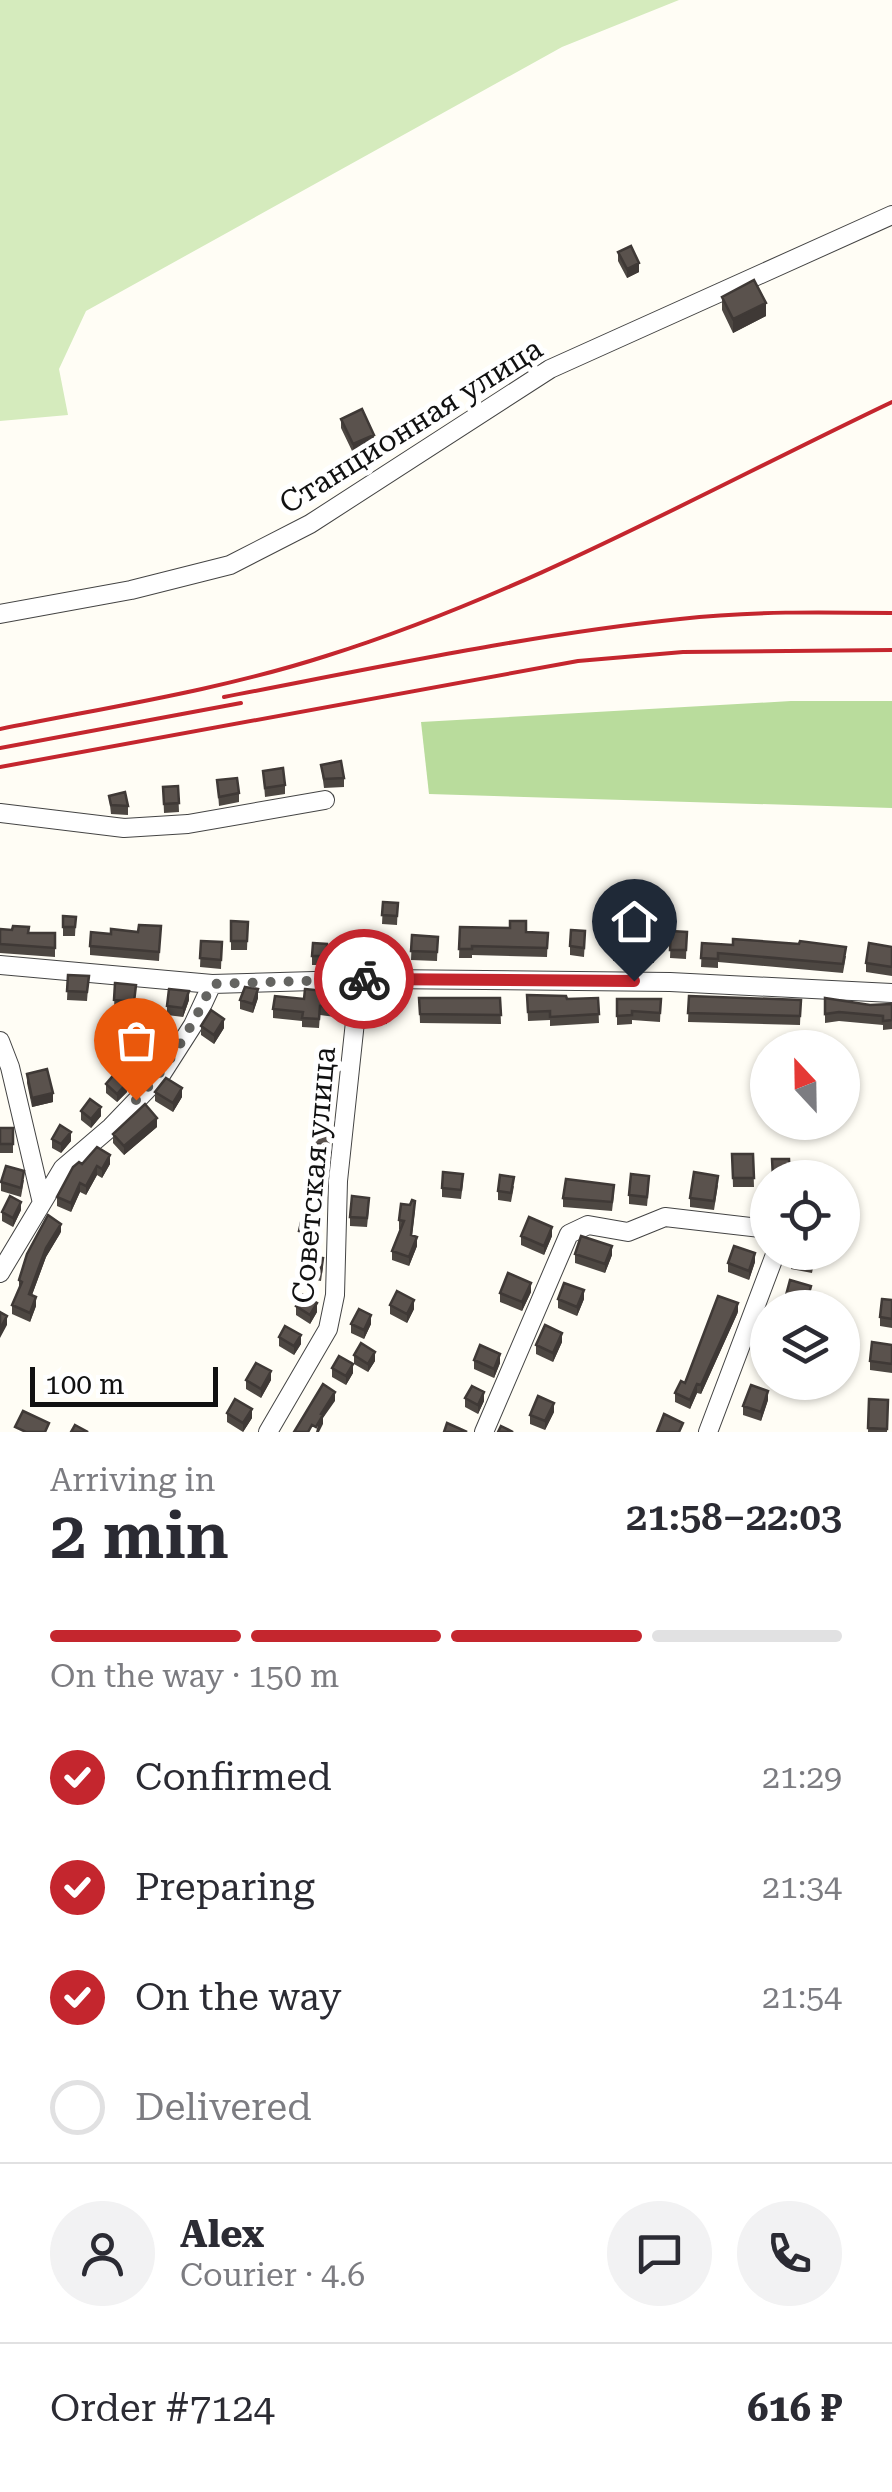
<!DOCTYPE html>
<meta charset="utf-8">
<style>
body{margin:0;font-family:"Roboto Serif",serif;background:#f2f2f3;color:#2b2b33;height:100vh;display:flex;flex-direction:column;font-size:38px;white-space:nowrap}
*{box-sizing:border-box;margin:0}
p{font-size:32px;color:#7c7c81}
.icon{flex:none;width:55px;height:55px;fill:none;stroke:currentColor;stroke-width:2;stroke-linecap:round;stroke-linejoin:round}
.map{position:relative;height:1432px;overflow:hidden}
.panel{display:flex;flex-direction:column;background:#fff;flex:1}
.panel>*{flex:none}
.needle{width:65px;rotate:338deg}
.fabs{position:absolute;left:750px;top:1030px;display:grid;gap:20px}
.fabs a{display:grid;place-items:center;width:110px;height:110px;border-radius:50%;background:#fff;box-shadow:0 2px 8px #0004;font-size:50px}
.scale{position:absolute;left:30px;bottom:25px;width:188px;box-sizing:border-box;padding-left:10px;border:5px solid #111;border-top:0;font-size:28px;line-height:35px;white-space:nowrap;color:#111;-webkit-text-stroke:8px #fff;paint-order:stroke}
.pin{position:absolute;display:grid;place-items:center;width:85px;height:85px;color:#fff;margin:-102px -42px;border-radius:50% 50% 50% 0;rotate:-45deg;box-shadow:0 0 10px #0007}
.pin .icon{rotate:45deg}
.courier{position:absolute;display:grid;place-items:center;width:100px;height:100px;margin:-50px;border:8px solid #c4262e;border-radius:50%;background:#fff;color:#222;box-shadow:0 2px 12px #0007}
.headline em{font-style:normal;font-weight:600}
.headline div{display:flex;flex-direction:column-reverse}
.headline{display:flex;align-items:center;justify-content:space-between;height:170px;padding:0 50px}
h1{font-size:65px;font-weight:600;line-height:75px}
.bar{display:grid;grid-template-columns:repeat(4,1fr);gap:15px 10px;align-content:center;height:120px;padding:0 50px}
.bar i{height:12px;border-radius:8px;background:#e1e1e2}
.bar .current{background:#c4262e}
.bar p{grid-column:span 4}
.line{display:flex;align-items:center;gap:25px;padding:0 50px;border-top:2px solid #e1e1e2}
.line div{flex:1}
.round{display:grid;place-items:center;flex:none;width:105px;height:105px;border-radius:52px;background:#f2f2f3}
ol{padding:0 50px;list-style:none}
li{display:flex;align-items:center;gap:30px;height:110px}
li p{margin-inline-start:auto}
li .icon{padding:10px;border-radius:50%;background:#c4262e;color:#fff;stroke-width:4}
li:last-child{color:#7c7c81}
li i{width:55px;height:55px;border:5px solid #e1e1e2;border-radius:50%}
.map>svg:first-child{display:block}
.green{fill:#d5ebbd}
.forest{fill:#b9dc9c}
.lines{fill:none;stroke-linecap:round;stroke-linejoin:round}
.minor-casing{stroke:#444;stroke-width:20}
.minor{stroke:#fff;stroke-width:18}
.rail{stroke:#c4262e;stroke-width:4}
.wall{fill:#4d4742}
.shaded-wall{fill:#3f3936}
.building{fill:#5a524d;stroke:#3f3936;stroke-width:2.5}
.done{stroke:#646461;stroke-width:10;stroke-dasharray:0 18}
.route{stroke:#c4262e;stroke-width:12}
.labels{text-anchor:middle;stroke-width:10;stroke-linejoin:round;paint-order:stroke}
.street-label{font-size:30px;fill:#111;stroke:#fff}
</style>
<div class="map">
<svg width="892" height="1432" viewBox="0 0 892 1432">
<rect width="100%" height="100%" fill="#fffdf5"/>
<path class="green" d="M0 0H679L562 47 86 311 59 369 68 415 0 421Z"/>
<path class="forest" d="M791 701H892V808L429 794 421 722Z"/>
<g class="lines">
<defs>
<path id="minor" d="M0 614 131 590 230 565 310 524 550 369 892 215
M0 813 124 828 188 824 325 800
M0 965 212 984 383 979 670 982 892 993
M0 1041 10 1067 42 1203
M0 1273 63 1168 111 1127 161 1075 193 1025 212 984
M268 1432 328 1329 335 1295 338 1181 357 1003 382 979
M484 1432 569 1234 588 1225 628 1232 665 1217 768 1229
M708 1432 776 1252"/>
</defs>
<use href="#minor" class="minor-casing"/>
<use href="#minor" class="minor"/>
<path class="rail" d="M224 697C375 668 527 635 680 619 750 611 821 612 892 613
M0 729C109 707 220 690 326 656 524 594 705 491 892 402
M0 748 241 703
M0 767 578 661 683 652 892 650"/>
</g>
<path class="wall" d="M618 252 639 272 627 278 618 261Z
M722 297 766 316 733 333 722 310Z
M341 419 374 444 353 453 341 428Z
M321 765 344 778V787L324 788Z
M263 771 285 785V794L265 797Z
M217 780 239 793V802L219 806Z
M178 786 179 812 164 813 163 787Z
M109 796 128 806V815L111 814Z
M383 902 398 903 397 925 382 924Z
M63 916 76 917 75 936H63Z
M231 921 248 922 247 950H231Z
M161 926 159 961 90 955V946L111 934 138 932Z
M460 927 548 933 547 957 472 955V958H459Z
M0 929 28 933H55V957L0 953Z
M671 931 687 932 686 959 670 958Z
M412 935 438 937 437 961 411 960Z
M354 940 353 962 339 961V952Z
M585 940 584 957 570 955V946Z
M614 940 655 941 654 963 613 961Z
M201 941 222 942 221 969 200 967Z
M702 943 846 956 843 973 718 962V968L701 967Z
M327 944V965H312V956Z
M892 947V976L866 972V963Z
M68 975 89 976 87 1001 67 1000Z
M115 983 136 985 134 1011 114 1009Z
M527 995 567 999 598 998 599 1023 550 1026V1020L528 1021Z
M689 996 801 1000 800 1025 688 1022Z
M258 998 253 1013 240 1009V1000Z
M386 998 387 1024 373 1025 372 999Z
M419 998H500L501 1024 420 1023Z
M825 998 870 1005 892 1004V1029L883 1030V1025L839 1021 825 1023Z
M617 999H661L660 1022 632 1020V1024L617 1025Z
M189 1000 183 1017 167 1015V1006Z
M345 1002 343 1018 320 1015 319 1028 302 1027V1021L273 1018V1009Z
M201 1026 224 1028 214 1044 201 1035Z
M152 1066 132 1088 127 1085V1092L117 1102 106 1093V1084L119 1072Z
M27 1074 53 1102 32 1107 27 1083Z
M155 1092 182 1097 173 1112 155 1101Z
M81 1111 101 1116 91 1128 81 1120Z
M157 1127 124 1155 113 1143V1134Z
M0 1128H13V1153H0Z
M330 1136 328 1154 314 1153V1144Z
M52 1139 71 1141 61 1153 52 1148Z
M732 1154H753L754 1187H733Z
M82 1164H110L102 1178 97 1175 86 1195 80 1192 71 1212 57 1206V1197Z
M24 1180 21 1197 1 1191V1182Z
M463 1183 461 1199 442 1197V1188Z
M649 1185 647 1206 629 1204V1195Z
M718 1185 714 1210 690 1207V1198Z
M514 1186 511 1202 498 1200V1191Z
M614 1194 612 1211 563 1207V1198Z
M369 1207 367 1227 350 1226V1217Z
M21 1210 13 1227 2 1221V1212Z
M415 1210 412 1235 417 1246 409 1266 392 1260V1251L400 1230 399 1229V1220Z
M318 1230 315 1243 299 1240V1231Z
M61 1232 46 1257 32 1295 36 1306 30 1322 12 1314V1305L19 1288V1280Z
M521 1236H552L544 1255 521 1245Z
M816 1252 812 1273 791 1269V1260Z
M575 1254 612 1255 605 1273 575 1263Z
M755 1262 749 1280 728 1272V1263Z
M323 1267 321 1281 305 1278V1269Z
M531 1292 522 1311 500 1302V1293Z
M811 1295 808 1308H785V1299Z
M558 1299H584L577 1316 558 1308Z
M892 1300V1328L880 1326V1317Z
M390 1305 414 1309 407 1323 390 1314Z
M296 1306 317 1312 310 1324 296 1315Z
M738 1312 701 1394 697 1393 690 1409 675 1402V1393L685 1383Z
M351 1324H371L364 1339 351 1333Z
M768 1331V1358L762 1356V1347Z
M279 1337 301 1344 294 1355 279 1346Z
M562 1342 553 1362 536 1354V1345Z
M892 1345V1373L870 1370V1361Z
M354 1355 375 1361 368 1372 354 1364Z
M474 1360 500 1363 494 1378 474 1369Z
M332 1368 353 1373 346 1385 332 1377Z
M246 1380H271L261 1398 246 1389Z
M465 1398 484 1401 478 1414 465 1407Z
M869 1399 888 1400 887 1432H868Z
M768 1400 761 1421 743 1415V1406Z
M554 1412 545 1430 530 1424V1415Z
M227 1413 252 1418 243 1432 227 1422Z"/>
<path class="shaded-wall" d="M639 263V272L627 278V269Z
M766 303V316L733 333V319Z
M374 435V444L353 453V444Z
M258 989V998L253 1013V1004Z
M189 991V1000L183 1017V1008Z
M224 1019V1028L214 1044V1035Z
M152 1057V1066L132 1088V1079Z
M127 1083V1092L117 1102V1094Z
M182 1088V1097L173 1112V1103Z
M53 1093V1102L32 1107V1098Z
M101 1107V1116L91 1128V1119Z
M157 1118V1127L124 1155V1146Z
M71 1132V1141L61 1153V1144Z
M110 1155V1164L102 1178V1169Z
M97 1166V1175L86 1195V1186Z
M80 1183V1192L71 1212V1203Z
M21 1202V1210L13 1227V1218Z
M61 1224V1232L46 1257 29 1303V1294L46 1248Z
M552 1227V1236L544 1255V1246Z
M417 1237V1246L409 1266V1257Z
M612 1246V1255L605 1273V1264Z
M755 1253V1262L749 1280V1271Z
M531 1283V1292L522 1311V1302Z
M584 1290V1299L577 1316V1307Z
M36 1297V1306L30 1322V1313Z
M414 1300V1309L407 1323V1314Z
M317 1303V1312L310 1324V1315Z
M738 1303V1312L701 1394V1385Z
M371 1315V1324L364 1339V1330Z
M7 1316V1325L0 1338V1329Z
M562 1333V1342L553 1362V1353Z
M301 1335V1344L294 1355V1346Z
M375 1352V1361L368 1372V1364Z
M500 1354V1363L494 1378V1369Z
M353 1364V1373L346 1385V1376Z
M271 1371V1380L261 1398V1389Z
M697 1384V1393L690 1409V1400Z
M768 1391V1400L761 1421V1412Z
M335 1392V1401L323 1418V1424L319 1432H316L321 1414Z
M484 1392V1401L478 1414V1405Z
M554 1403V1412L545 1430V1421Z
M252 1409V1418L243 1432V1423Z"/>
<path class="building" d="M631 246 639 263 627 269 618 252Z
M754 280 766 303 733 319 722 297Z
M362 409 374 435 353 444 341 419Z
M341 761 344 778 324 779 321 765Z
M283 768 285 785 265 788 263 771Z
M237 778 239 793 219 797 217 780Z
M178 786 179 803 164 804 163 787Z
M125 792 128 806 111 805 109 796Z
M383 902 398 903 397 916 382 915Z
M63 916 76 917 75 927H63Z
M231 921 248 922 247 941H231Z
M510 921H526V932L548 933 547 948 472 946V949H459L460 927 510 928Z
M139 925 161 926 159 952 90 946 91 932 111 934V929L138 932Z
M13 926 29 927 28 933H55V948L0 944V929L12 930Z
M571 930 585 931 584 948 570 946Z
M671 931 687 932 686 950H670Z
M412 935 438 937 437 952 411 951Z
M340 939 354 940 353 953 339 952Z
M733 939 799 944 800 941 846 947 843 964 718 953V959L701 958 702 943 733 945Z
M614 940 655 941 654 954 613 952Z
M201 941 222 942 221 960 200 958Z
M313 943 327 944V956H312Z
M869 943 892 947V967L866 963Z
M68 975 89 976 87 992 67 991Z
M115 983 136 985 134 1002 114 1000Z
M245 987 258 989 253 1004 240 1000Z
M169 989 189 991 183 1008 167 1006Z
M305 989 345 993 343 1009 320 1006 319 1019 302 1018 303 1012 273 1009 275 996 304 999Z
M527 995 566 996 567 999 598 998 599 1014 550 1017V1011L528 1012Z
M689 996 801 1000 800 1016 688 1013Z
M386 998 387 1015 373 1016 372 999Z
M419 998H500L501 1015 420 1014Z
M825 998 870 1005 892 1004V1020L883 1021V1016L839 1012 825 1014Z
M617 999H661L660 1013 632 1011V1015L617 1016Z
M211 1010 224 1019 214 1035 201 1026Z
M138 1047 152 1057 132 1079 119 1071Z
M47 1069 53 1093 32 1098 27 1074Z
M117 1071 127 1083 117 1094 106 1084Z
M166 1078 182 1088 173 1103 155 1092Z
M90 1099 101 1107 91 1119 81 1111Z
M145 1104 157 1118 124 1146 113 1134Z
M60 1125 71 1132 61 1144 52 1139Z
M316 1126 330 1127 328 1145 314 1144Z
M0 1128H13V1144H0Z
M97 1147 110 1155 102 1169 97 1166 86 1186 80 1183 71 1203 57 1197 73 1167 79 1162 82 1164Z
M732 1154H753L754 1178H733Z
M772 1159H789L790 1178H773Z
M6 1166 24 1171 21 1188 1 1182Z
M443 1172 463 1174 461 1190 442 1188Z
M694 1172 718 1176 714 1201 690 1198Z
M631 1174 649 1176 647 1197 629 1195Z
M500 1175 514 1177 511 1193 498 1191Z
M566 1179 614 1185 612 1202 563 1198Z
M10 1196 21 1202 13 1218 2 1212Z
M352 1196 369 1198 367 1218 350 1217Z
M412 1200 415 1201 411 1235 417 1237 409 1257 392 1251 404 1221 399 1220 401 1204 410 1205Z
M48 1215 61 1224 46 1248 29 1294 36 1297 30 1313 12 1305 22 1282 19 1280 27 1254Z
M529 1217 552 1227 544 1246 521 1236Z
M302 1218 318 1221 315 1234 299 1231Z
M581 1236 612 1246 605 1264 575 1254Z
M734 1246 755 1253 749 1271 728 1263Z
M792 1252H815L812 1264 791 1260Z
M307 1256 323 1258 321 1272 305 1269Z
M508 1273 531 1283 522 1302 500 1293Z
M790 1280 811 1286 806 1304 785 1299Z
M564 1283 584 1290 577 1307 558 1299Z
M397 1291 414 1300 407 1314 390 1305Z
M303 1295 317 1303 310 1315 296 1306Z
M718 1296 738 1303 701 1385 697 1384 690 1400 675 1393 681 1381 685 1383Z
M882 1299 892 1300V1319L880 1317Z
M359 1309 371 1315 364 1330 351 1324Z
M0 1312 7 1316 0 1329Z
M545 1325 562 1333 553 1353 536 1345Z
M285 1326 301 1335 294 1346 279 1337Z
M768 1331V1349L762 1347Z
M872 1342 892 1345V1364L870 1361Z
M361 1343 375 1352 368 1364 354 1355Z
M480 1345 500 1354 494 1369 474 1360Z
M339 1356 353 1364 346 1376 332 1368Z
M256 1363 271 1371 261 1389 246 1380Z
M323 1384 335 1392 321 1414 323 1415 316 1427 312 1425 308 1432H294Z
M751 1385 768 1391 761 1412 743 1406Z
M472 1386 484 1392 478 1405 465 1398Z
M538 1396 554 1403 545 1421 530 1415Z
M235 1399 252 1409 243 1423 227 1413Z
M869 1399 888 1400 887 1429 868 1428Z
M23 1411 49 1423 45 1432H26L15 1427Z
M664 1414 683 1423 679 1432H657Z
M447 1423 467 1432H444Z
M75 1425 88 1432H71Z
M501 1426 513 1432H498Z"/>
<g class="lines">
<path class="done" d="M136 1100C169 1066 192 1028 212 984L364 979"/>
<path class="route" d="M364 979 634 981"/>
</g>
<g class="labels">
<g class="street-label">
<text transform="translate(411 426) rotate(-32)" y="10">Станционная улица</text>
<text transform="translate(314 1175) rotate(-85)" y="10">Советская улица</text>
</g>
</g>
</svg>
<div class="fabs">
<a><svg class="needle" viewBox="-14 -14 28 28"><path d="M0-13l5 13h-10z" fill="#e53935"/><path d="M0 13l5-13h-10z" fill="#7c7c81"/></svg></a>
<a><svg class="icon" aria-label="locate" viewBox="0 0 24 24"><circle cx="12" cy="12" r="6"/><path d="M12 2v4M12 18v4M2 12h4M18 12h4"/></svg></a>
<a><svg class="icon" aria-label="layers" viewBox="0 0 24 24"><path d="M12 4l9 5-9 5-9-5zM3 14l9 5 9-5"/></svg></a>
</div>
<div class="scale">100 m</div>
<div class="pin" style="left:136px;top:1100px;background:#ea580c"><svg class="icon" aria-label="bag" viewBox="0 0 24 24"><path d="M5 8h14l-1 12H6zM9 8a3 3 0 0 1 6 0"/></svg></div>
<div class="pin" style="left:634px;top:981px;background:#1f2937"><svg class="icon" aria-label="home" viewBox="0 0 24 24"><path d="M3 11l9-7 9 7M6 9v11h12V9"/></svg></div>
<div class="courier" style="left:364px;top:979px"><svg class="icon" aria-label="bike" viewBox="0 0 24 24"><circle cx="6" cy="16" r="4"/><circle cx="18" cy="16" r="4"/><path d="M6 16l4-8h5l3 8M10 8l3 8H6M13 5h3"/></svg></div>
</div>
<section class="panel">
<div class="headline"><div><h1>2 min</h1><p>Arriving in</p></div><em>21:58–22:03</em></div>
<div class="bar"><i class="current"></i><i class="current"></i><i class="current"></i><i></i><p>On the way · 150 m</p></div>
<ol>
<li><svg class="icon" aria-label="check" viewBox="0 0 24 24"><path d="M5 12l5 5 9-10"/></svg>Confirmed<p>21:29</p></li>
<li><svg class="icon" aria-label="check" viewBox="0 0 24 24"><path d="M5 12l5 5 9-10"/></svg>Preparing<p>21:34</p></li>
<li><svg class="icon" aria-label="check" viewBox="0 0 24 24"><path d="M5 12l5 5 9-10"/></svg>On the way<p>21:54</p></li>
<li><i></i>Delivered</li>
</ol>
<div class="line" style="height:180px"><a class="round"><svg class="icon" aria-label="person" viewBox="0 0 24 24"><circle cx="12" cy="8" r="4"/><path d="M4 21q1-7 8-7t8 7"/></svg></a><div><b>Alex</b><p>Courier · 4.6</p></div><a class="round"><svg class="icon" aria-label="chat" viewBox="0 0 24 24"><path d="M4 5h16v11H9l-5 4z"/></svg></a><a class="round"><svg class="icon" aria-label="phone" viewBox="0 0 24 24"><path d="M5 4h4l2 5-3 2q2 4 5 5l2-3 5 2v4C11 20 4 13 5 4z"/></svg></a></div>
<div class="line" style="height:130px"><div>Order #7124</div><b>616 ₽</b></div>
</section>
